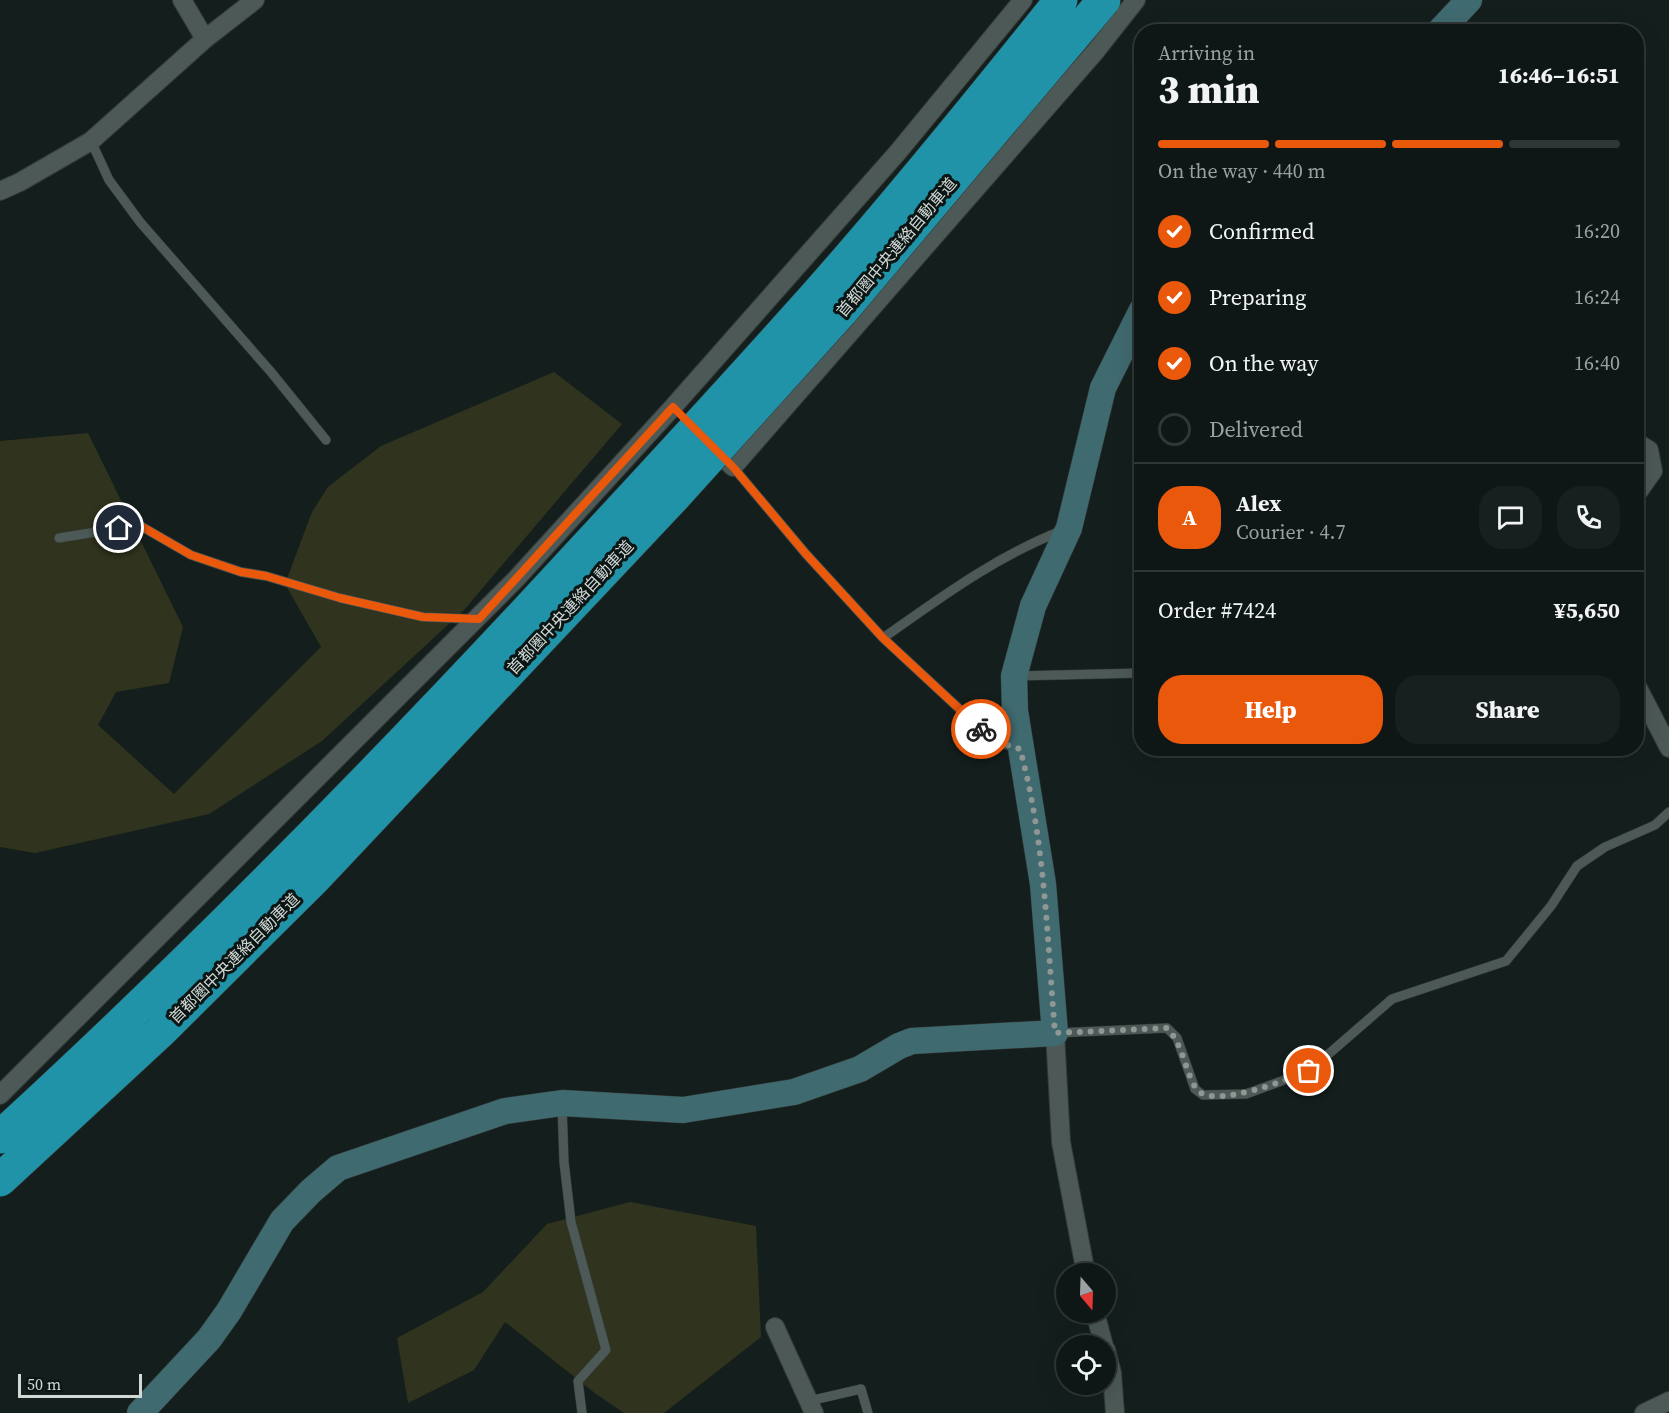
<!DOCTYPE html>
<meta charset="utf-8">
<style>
body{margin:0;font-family:"Source Serif 4","Noto Sans JP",serif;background:#18201f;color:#f1f3f6;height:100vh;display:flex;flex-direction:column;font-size:22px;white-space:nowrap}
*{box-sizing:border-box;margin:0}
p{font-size:20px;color:#9b9fa1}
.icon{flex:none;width:33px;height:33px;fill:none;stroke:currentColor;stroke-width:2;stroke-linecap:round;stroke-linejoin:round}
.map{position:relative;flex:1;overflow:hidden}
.sheet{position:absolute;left:1134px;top:24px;width:510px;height:732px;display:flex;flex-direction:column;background:#0f1716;border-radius:24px;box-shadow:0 6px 24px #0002,0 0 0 2px #2f3635}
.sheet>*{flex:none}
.needle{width:39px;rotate:161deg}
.controls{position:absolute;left:1056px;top:1263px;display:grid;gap:12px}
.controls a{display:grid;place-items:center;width:60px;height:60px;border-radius:50%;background:#0f1716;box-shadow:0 6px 24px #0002,0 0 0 2px #2f3635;font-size:30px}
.scale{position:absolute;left:18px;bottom:15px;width:124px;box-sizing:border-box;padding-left:6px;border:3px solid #d1d8d6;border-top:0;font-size:16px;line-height:21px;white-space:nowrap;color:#d1d8d6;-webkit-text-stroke:4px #0b1614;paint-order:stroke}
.pin{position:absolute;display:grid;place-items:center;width:51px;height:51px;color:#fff;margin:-26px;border:3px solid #fff;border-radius:50%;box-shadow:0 2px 6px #0007}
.courier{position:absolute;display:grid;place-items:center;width:60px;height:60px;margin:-30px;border:4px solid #ea580c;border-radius:50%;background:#fff;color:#222;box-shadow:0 2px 8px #0007}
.head em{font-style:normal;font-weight:800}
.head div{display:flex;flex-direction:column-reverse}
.head{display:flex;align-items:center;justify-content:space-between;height:102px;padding:0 24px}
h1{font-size:39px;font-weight:800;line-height:45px}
.bar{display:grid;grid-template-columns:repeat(4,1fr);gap:9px 6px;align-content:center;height:72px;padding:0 24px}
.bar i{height:8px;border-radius:4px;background:#2f3635}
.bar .selected{background:#ea580c}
.bar p{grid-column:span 4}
.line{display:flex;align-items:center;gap:15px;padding:0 24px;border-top:2px solid #2f3635}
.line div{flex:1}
.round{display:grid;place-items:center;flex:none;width:63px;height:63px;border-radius:24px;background:#18201f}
ol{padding:0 24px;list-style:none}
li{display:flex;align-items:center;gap:18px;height:66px}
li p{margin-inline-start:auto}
li .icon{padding:6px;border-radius:50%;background:#ea580c;color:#fff;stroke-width:4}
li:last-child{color:#9b9fa1}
li i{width:33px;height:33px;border:3px solid #2f3635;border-radius:50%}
.action{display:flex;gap:12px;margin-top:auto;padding:12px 24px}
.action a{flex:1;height:69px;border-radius:24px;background:#ea580c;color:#fff;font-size:24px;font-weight:800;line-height:69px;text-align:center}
.action a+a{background:#18201f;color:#f1f3f6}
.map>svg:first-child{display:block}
.green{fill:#30331d}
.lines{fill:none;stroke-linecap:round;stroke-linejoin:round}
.lane-casing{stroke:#343b39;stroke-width:10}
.street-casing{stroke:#343b39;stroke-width:20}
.secondary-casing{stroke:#343b39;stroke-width:27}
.lane{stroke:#4c5956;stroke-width:9}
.street{stroke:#4c5956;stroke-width:18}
.secondary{stroke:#3f6a6f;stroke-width:26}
.highway-bridge-casing{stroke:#343b39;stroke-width:34;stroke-linecap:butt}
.highway-bridge{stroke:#2093a8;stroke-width:33}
.done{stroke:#8f9795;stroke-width:6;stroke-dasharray:0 10.8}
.route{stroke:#ea580c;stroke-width:8}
.labels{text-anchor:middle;stroke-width:6;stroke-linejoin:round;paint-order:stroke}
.street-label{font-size:16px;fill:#d1d8d6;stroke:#0b1614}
</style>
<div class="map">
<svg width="1669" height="1413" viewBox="0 0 1669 1413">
<rect width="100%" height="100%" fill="#141f1d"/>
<path class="green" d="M554 372 622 424 464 610 322 741 209 814 35 853 0 847V441L88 433 183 627 169 683 116 692 98 725 174 794 321 647 285 584 312 512 328 487 381 446Z
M630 1202 756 1226 761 1337 664 1413H624L596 1394 505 1322 474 1370 408 1403 397 1338 483 1292 547 1224Z"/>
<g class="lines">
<defs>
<path id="lane" d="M91 141 109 180 140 222 271 372 326 440
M733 467 806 554 883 638 994 741 1017 748
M59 538 139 525 191 555 241 572 266 576 340 598 423 617 473 619
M883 638C940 598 995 557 1061 531
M1015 676 1142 673
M1056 1033 1167 1028 1177 1038 1195 1089 1203 1095 1246 1094 1309 1071 1392 999 1506 961 1551 906 1577 866 1605 847 1655 825 1669 812
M562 1105 564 1162 571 1222 606 1350 578 1381 582 1413
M809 1401 861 1389 868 1413"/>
<path id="street" d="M182 0 205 39
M0 191 20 182 91 141 205 39 255 0
M1636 442 1649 450 1653 471 1636 495
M710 445 733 467 1095 52 1136 0
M1636 684 1669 748
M1055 1033 1061 1142 1086 1274
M0 1095 516 579 673 407 898 152 1023 0
M1095 1312 1104 1346
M775 1327 814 1413
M1106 1350 1112 1373 1115 1413
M1644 1413 1669 1401"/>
<path id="secondary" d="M1439 32 1469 0
M140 1413 209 1339 229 1311 282 1221 311 1191 338 1168 505 1111 562 1103 683 1110 794 1092 860 1069 899 1046 912 1041 1055 1033 1043 884 1015 711 1014 676 1033 606 1069 528 1103 388 1142 310"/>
</defs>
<use href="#lane" class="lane-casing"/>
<use href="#street" class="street-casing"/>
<use href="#secondary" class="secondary-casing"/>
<use href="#lane" class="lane"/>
<use href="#street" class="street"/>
<use href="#secondary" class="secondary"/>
<defs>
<path id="highway-bridge" d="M0 1137C204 950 397 752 584 549 662 465 740 380 816 295 901 199 981 100 1061 0
M0 1180 160 1032 315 878 674 497 841 312 1104 0"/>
</defs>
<use href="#highway-bridge" class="highway-bridge-casing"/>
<use href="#highway-bridge" class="highway-bridge"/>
</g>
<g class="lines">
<path class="done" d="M981 729 994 741 1020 749C1045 840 1047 938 1055 1033L1167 1028C1183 1045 1184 1067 1195 1087 1208 1112 1288 1079 1309 1071"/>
<path class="route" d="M119 528 139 525 191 555 241 572 266 576 340 598 423 617 479 619 673 407 733 467 806 554 883 638 981 729"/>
</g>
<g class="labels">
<g class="street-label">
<text transform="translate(896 247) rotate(-50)" y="6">首都圏中央連絡自動車道</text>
<text transform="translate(570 607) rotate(-47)" y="6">首都圏中央連絡自動車道</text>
<text transform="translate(234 958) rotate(-45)" y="6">首都圏中央連絡自動車道</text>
</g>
</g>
</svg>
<div class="controls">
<a><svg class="needle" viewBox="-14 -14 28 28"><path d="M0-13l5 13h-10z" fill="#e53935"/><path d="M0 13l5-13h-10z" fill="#9b9fa1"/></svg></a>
<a><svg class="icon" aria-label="locate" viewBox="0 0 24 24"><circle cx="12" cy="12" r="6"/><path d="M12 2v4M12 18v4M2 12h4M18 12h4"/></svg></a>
</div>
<div class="scale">50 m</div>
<div class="pin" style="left:1309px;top:1071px;background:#ea580c"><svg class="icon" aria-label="bag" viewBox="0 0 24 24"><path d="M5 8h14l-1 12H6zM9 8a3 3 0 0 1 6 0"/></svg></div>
<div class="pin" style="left:119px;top:528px;background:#1f2937"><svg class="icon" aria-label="home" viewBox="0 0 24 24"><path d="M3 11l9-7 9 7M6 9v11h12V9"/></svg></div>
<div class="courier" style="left:981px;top:729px"><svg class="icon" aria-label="bike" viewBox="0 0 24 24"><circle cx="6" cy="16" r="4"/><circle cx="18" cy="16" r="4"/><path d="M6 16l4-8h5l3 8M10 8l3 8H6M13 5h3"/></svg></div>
<section class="sheet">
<div class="head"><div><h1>3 min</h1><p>Arriving in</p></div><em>16:46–16:51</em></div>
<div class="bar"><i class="selected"></i><i class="selected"></i><i class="selected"></i><i></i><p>On the way · 440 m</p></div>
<ol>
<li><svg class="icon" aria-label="check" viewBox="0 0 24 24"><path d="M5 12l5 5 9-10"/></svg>Confirmed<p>16:20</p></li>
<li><svg class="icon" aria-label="check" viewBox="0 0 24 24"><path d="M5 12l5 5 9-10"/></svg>Preparing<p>16:24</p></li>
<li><svg class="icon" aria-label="check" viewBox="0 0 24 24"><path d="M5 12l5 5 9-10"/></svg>On the way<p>16:40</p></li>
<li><i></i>Delivered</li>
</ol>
<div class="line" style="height:108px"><b class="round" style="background:#ea580c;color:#fff">A</b><div><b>Alex</b><p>Courier · 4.7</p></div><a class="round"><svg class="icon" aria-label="chat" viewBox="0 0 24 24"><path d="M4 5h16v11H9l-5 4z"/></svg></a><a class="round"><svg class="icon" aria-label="phone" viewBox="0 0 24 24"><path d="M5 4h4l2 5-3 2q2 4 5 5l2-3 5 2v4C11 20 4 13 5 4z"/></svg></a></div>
<div class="line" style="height:78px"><div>Order #7424</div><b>¥5,650</b></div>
<div class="action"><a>Help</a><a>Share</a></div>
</section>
</div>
